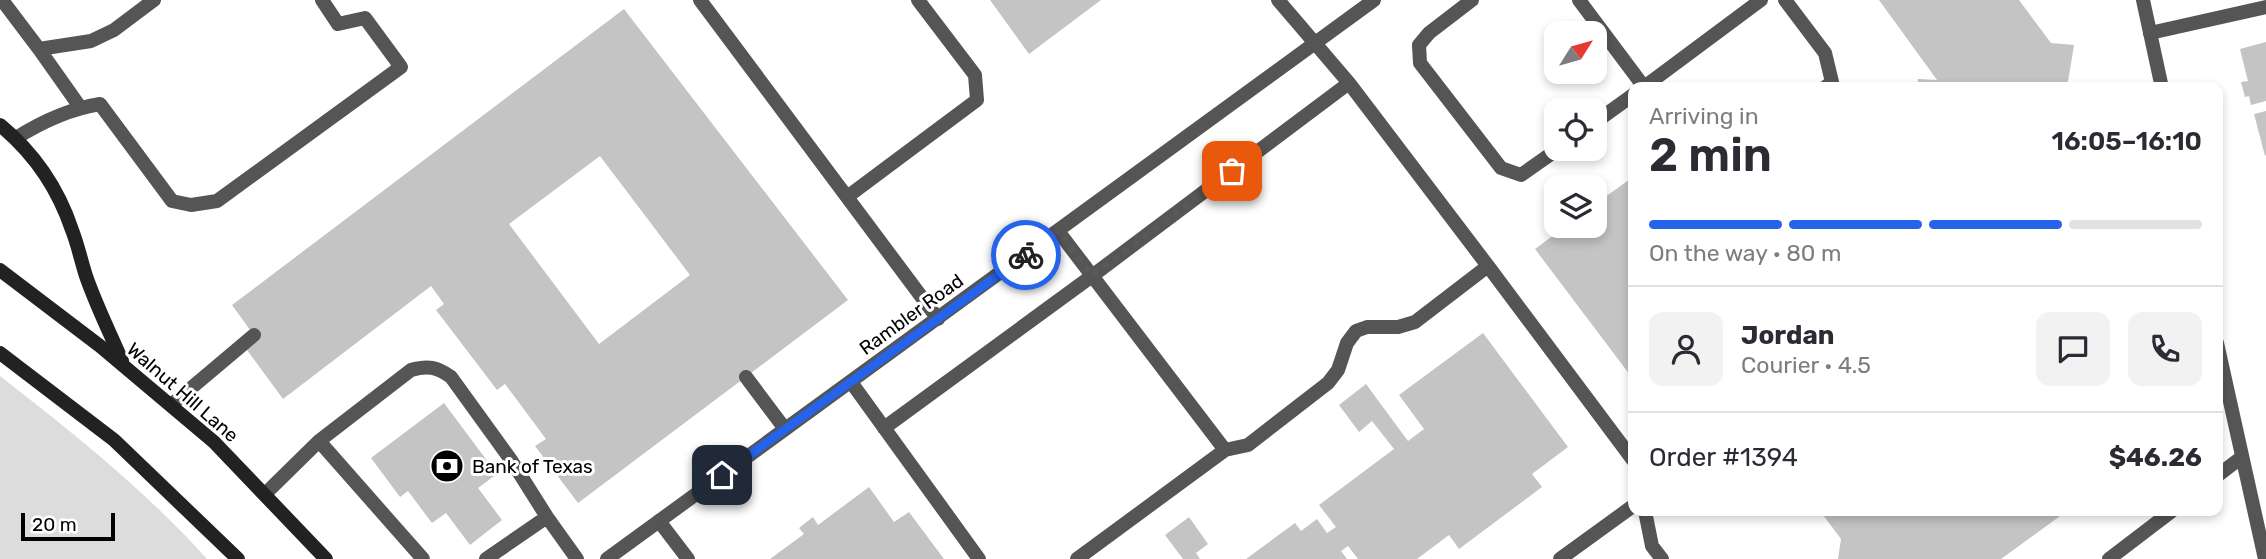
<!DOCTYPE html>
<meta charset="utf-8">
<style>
body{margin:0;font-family:Rubik,sans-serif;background:#f2f2f3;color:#2b2b33;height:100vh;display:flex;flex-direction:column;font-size:26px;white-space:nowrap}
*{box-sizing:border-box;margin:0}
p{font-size:23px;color:#7c7c81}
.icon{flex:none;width:38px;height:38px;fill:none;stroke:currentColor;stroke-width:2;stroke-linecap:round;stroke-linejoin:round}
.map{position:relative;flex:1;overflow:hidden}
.drawer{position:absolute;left:1628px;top:82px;width:595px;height:434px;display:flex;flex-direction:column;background:#fff;border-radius:14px;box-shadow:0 4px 10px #0003}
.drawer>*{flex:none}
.needle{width:46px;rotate:53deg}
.tools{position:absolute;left:1544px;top:21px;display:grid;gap:14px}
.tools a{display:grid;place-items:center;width:63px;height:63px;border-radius:14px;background:#fff;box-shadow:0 4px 10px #0003;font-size:35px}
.scale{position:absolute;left:21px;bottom:18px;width:94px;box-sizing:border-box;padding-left:7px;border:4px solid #000;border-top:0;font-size:19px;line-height:24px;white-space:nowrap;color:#000;-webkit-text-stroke:5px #fff;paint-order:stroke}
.pin{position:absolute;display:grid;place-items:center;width:60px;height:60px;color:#fff;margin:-30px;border-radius:14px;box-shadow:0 4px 10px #0006}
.courier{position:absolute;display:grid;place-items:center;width:70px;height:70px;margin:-35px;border:5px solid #2563eb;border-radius:50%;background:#fff;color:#222;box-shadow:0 2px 9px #0007}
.head em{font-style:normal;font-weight:600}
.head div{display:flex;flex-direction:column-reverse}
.head{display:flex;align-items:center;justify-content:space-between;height:119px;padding:0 21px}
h1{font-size:46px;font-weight:600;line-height:52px}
.bar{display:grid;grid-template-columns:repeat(4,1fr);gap:10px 7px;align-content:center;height:84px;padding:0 21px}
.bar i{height:9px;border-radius:5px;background:#e1e1e2}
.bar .selected{background:#2563eb}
.bar p{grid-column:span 4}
.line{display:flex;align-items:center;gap:18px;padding:0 21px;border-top:2px solid #e1e1e2}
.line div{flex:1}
.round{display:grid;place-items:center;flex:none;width:74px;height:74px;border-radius:14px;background:#f2f2f3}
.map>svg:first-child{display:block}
.green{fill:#dcdcdc}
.building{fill:#c4c4c4;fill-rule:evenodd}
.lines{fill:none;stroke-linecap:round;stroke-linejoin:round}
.service{stroke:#555;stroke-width:14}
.minor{stroke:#555;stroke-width:14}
.tertiary{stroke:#555;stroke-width:14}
.secondary{stroke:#222;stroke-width:14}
.done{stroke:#595959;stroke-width:7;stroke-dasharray:0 12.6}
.route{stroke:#2563eb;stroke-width:9}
.labels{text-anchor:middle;stroke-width:6;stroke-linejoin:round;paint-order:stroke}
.street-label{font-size:19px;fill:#000;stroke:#fff}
.poi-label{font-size:19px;fill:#000;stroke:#fff;text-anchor:start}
</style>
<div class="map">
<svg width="2266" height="559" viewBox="0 0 2266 559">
<rect width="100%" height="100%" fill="#fff"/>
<path class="green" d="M0 376C72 432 146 491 207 559H0Z"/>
<path class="building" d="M990 0H1101L1029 54Z
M1879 0H2019L2051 43 2074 45 2067 88H1917L1918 79 1937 80Z
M624 9 848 300 578 503 535 446 546 439 505 384 497 390 436 310 444 304 431 286 283 399 247 350 258 341 232 305ZM600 156 690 275 599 344 509 224Z
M2266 42V101L2251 105 2249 96 2245 97 2241 82 2248 81 2240 49Z
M2266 111V155L2265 156 2254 114Z
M1633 177V379L1535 249 1566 226H1594V205Z
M1483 333 1568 447 1532 474 1542 487 1459 549 1449 535 1417 559H1358L1348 546 1341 551 1347 559H1246L1295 523 1301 531 1317 519 1327 533 1336 527 1319 505 1394 449 1372 421 1359 432 1339 405 1366 384 1408 441 1424 429 1399 395Z
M444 403 497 474 478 488 502 520 470 545 446 513 432 523 408 491 400 497 371 458Z
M869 487 894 522 909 512 944 559H770L804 534 799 528 813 517 818 525Z
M1820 511H2067L2001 559H1838L1841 539Z
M1189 517 1208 544 1196 553 1200 559H1183L1165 535Z"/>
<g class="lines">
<path class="service" d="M2 0 39 49 91 41 114 30 154 0
M700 0 938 319
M1472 0 1429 33 1419 45 1420 63 1501 168 1521 175 1558 149
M1579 0 1644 87 1761 0
M1785 0 1825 53 1832 82 1824 88
M2150 33 2266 7
M39 49 80 107
M1594 123 1633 95
M16 138C43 121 69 109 100 104L172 201 191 205 217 201 401 67 365 18 338 24 322 0
M847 197 977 100 975 75 918 0
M1058 231 1225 450 1077 559
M1488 266 1633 460
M746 377 785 429
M851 382 979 559
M171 405 254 335
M884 428 1092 276 1349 83
M319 441 423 559
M1225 450 1248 445 1328 383 1338 370 1347 343 1356 331 1367 327H1398L1415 322 1488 266 1349 83 1278 0
M2217 476 2242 457
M265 494 319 441 411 370C428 365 437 367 451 377L511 460 547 517 577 559
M1645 511 1652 546 1662 559
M659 521 688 559
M486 559 547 517
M1560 559 1633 506
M2109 559 2172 511"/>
<path class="minor" d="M607 559 1374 0"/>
<path class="tertiary" d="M2143 0 2162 88
M2217 343 2265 559"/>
<path class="secondary" d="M0 125C34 153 58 188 72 230 78 245 81 261 86 276 96 305 110 333 122 361
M0 270 100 346 214 442 326 559
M0 353 114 440 238 559"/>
</g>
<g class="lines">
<path class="done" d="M1026 255 1058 231 1092 276 1232 171"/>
<path class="route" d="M722 475 1026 255"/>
</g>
<defs>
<symbol id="bank-disc" viewBox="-11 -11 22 22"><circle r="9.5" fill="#000" stroke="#fff"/><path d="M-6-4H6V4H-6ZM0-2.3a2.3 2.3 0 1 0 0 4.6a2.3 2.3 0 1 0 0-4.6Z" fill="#fff"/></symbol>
</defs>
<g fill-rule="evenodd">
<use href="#bank-disc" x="428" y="447" width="38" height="38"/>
</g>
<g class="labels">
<g class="street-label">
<text transform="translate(911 314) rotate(-36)" y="7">Rambler Road</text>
<text transform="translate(183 392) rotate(41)" y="7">Walnut Hill Lane</text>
</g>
<g class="poi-label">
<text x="472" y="473">Bank of Texas</text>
</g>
</g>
</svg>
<div class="tools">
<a><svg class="needle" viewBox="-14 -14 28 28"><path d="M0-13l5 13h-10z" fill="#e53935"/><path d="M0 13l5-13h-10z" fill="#7c7c81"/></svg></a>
<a><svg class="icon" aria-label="locate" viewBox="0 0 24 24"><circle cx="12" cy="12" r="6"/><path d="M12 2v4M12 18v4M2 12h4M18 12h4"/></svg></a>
<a><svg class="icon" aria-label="layers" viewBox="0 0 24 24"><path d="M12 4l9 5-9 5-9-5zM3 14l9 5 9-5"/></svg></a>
</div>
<div class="scale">20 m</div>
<div class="pin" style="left:1232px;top:171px;background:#ea580c"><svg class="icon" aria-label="bag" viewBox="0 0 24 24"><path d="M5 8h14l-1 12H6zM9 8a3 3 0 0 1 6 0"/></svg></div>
<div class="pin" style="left:722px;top:475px;background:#1f2937"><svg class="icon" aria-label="home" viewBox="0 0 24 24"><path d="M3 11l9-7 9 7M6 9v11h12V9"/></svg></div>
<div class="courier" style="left:1026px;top:255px"><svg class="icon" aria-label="bike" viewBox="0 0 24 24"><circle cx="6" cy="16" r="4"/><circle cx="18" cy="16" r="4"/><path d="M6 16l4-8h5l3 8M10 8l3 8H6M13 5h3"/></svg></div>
<section class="drawer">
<div class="head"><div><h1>2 min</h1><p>Arriving in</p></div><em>16:05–16:10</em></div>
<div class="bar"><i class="selected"></i><i class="selected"></i><i class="selected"></i><i></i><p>On the way · 80 m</p></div>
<div class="line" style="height:126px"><a class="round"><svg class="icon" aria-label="person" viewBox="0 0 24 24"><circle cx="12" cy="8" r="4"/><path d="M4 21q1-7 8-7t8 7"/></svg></a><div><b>Jordan</b><p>Courier · 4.5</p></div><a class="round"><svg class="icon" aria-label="chat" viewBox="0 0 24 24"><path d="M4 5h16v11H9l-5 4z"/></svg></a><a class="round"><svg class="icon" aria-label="phone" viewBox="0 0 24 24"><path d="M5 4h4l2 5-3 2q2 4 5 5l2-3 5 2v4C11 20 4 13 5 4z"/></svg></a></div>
<div class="line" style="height:91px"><div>Order #1394</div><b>$46.26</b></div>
</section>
</div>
